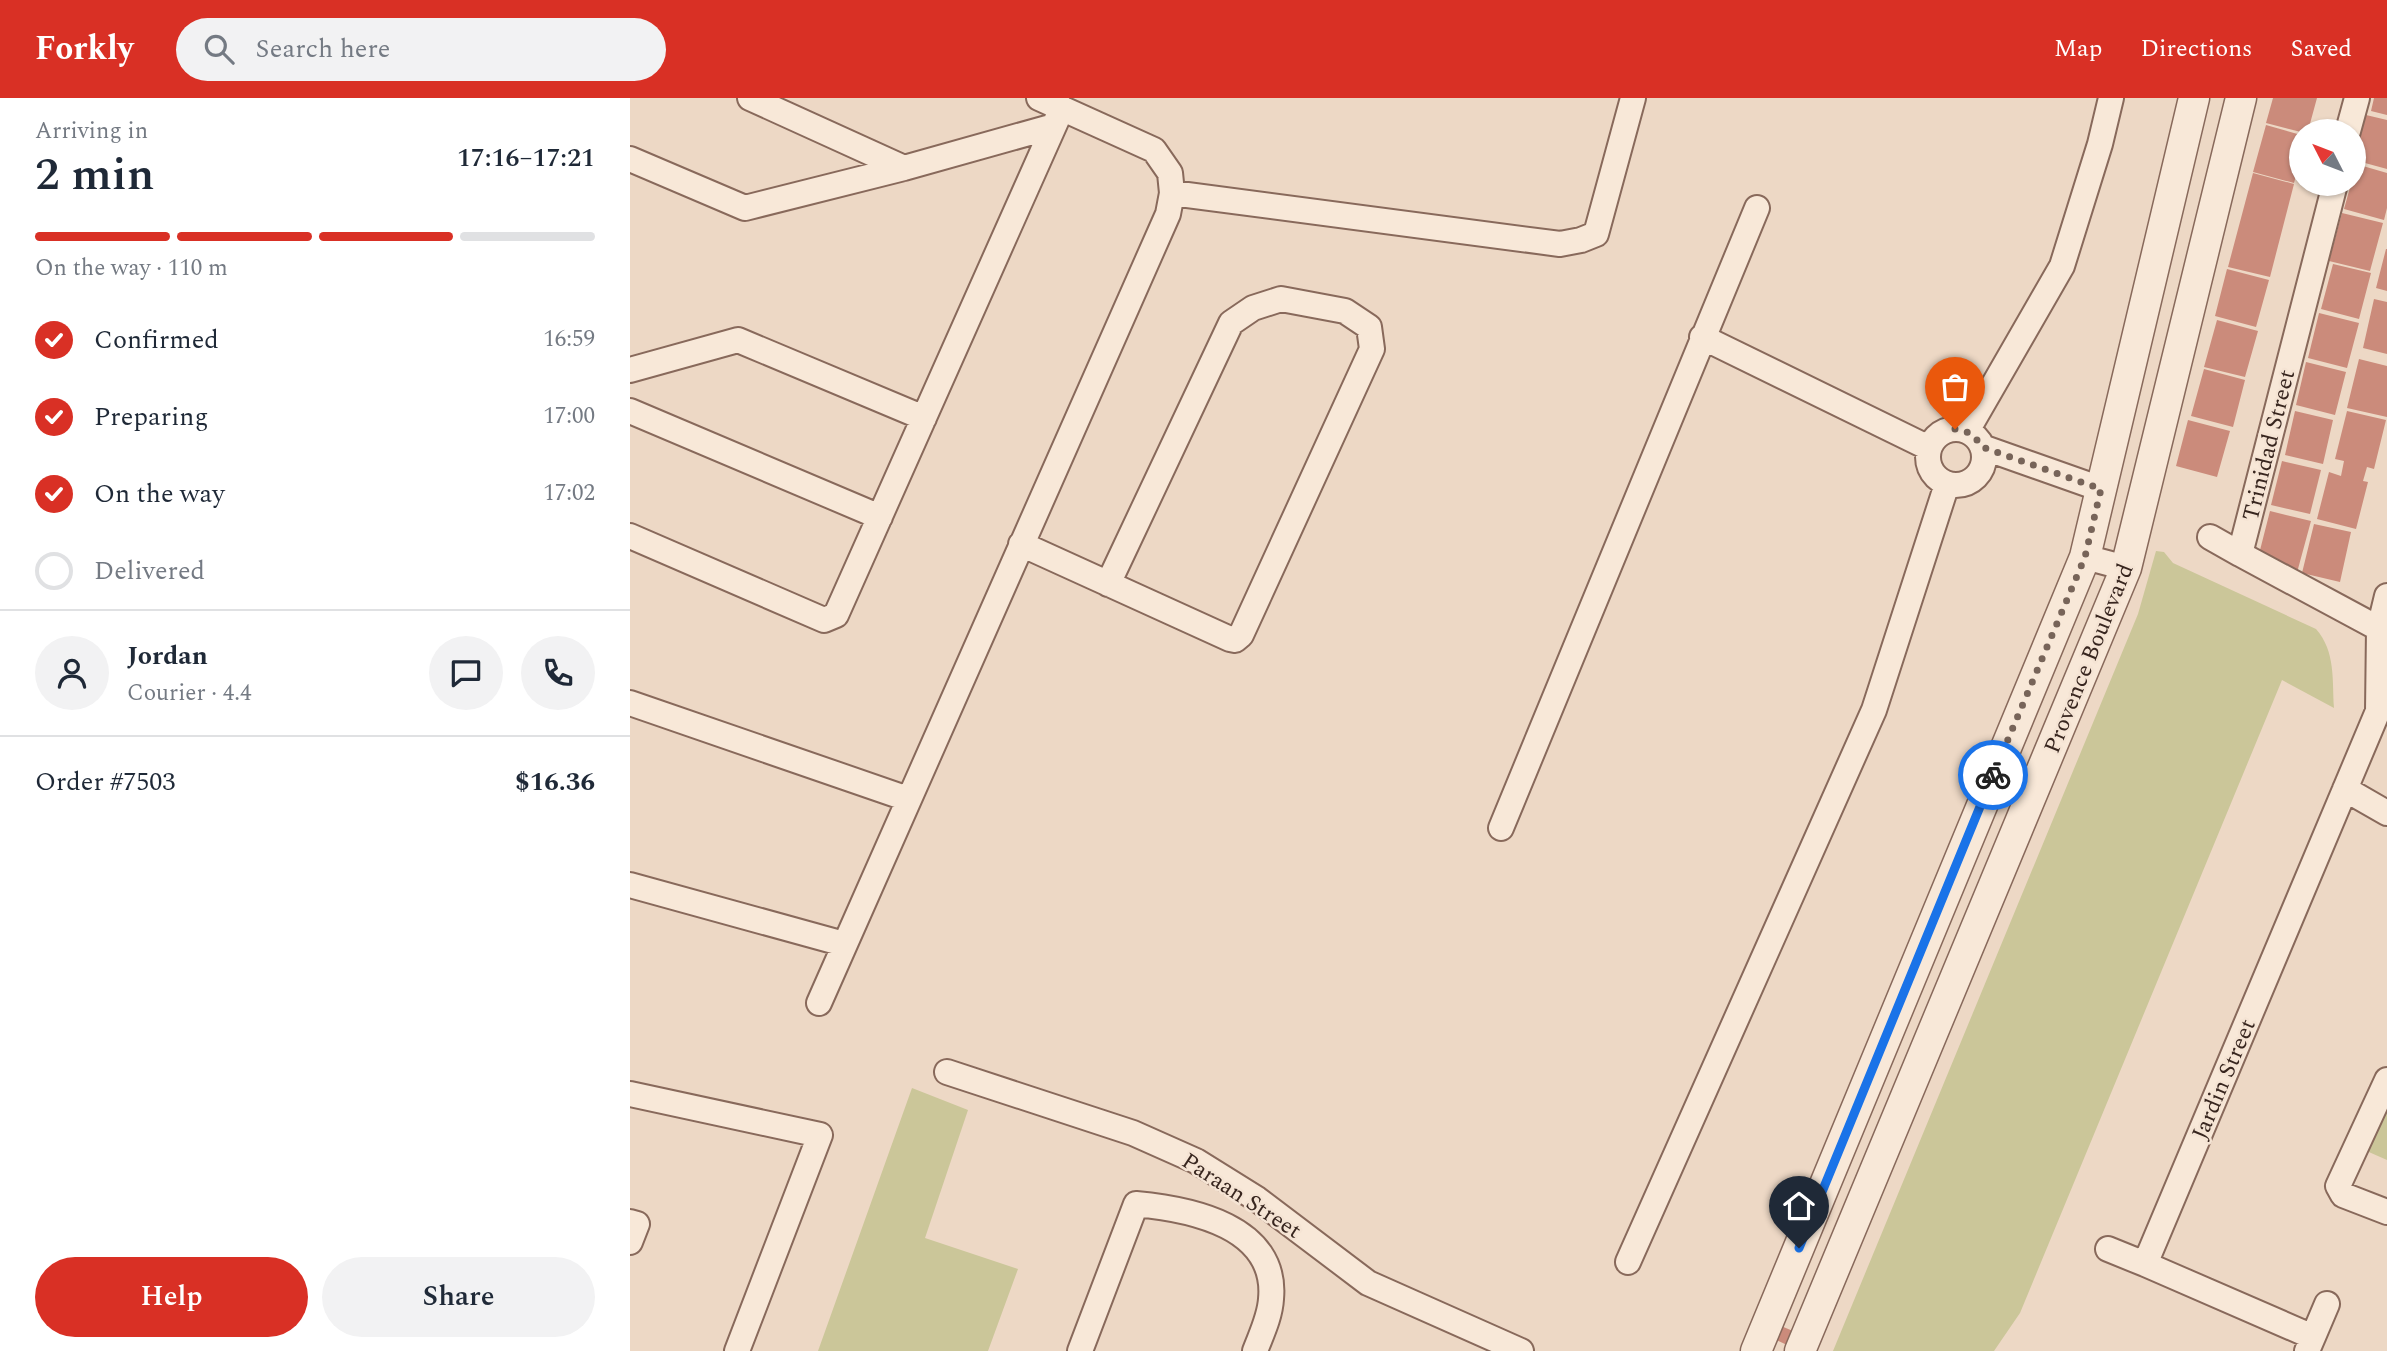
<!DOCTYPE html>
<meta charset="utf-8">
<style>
body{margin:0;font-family:Spectral,serif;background:#f2f2f3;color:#1f2937;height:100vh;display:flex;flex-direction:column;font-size:26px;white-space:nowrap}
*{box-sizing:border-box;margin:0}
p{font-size:23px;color:#747a83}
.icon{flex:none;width:38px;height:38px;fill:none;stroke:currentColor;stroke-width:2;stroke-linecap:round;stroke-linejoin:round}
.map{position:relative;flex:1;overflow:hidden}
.details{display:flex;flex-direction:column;background:#fff;width:630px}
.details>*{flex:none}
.needle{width:46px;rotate:312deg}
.fabs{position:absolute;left:1659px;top:21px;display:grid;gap:14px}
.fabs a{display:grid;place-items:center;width:77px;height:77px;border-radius:50%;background:#fff;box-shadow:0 2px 5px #0004;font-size:35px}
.pin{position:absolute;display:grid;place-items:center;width:60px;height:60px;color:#fff;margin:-72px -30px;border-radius:50% 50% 50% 0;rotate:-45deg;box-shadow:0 0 7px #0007}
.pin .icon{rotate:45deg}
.courier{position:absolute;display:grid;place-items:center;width:70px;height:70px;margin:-35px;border:5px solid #1a73e8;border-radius:50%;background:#fff;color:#222;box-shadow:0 2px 9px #0007}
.overview em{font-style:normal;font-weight:600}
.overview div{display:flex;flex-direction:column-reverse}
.overview{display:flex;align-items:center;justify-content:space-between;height:119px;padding:0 35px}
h1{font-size:46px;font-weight:600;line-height:52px}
.bar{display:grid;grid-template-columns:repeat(4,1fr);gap:10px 7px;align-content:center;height:84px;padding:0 35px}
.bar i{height:9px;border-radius:5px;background:#e0e1e3}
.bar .current{background:#d93025}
.bar p{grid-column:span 4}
.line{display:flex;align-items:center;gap:18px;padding:0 35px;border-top:2px solid #e0e1e3}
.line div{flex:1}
.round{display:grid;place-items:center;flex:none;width:74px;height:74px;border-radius:37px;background:#f2f2f3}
ol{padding:0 35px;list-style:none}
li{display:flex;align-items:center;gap:21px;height:77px}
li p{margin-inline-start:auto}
li .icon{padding:7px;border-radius:50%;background:#d93025;color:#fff;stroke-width:4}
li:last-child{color:#747a83}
li i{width:38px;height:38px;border:4px solid #e0e1e3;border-radius:50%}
.action{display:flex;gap:14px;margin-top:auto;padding:14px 35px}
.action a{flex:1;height:80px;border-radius:42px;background:#d93025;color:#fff;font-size:28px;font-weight:600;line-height:80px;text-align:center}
.action a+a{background:#f2f2f3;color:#1f2937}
header{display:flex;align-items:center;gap:42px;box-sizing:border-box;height:98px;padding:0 35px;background:#d93025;color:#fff}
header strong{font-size:33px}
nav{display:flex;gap:38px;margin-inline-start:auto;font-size:24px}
.search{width:490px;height:63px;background:#f2f2f3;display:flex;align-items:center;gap:18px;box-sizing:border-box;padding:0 24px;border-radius:38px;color:#747a83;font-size:26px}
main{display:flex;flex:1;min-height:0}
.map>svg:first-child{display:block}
.green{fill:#cbc699}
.building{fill:#cb8b7b}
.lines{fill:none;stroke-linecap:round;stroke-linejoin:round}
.minor-casing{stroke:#88695b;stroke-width:28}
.tertiary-casing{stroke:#88695b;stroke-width:33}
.minor{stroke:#f8e8d8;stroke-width:24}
.tertiary{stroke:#f8e8d8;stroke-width:30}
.done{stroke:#776459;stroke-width:7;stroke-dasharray:0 12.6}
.route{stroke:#1a73e8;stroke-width:9}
.labels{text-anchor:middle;stroke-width:5;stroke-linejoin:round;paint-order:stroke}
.street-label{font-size:23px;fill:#38261f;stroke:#f5e4d4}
</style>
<header>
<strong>Forkly</strong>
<div class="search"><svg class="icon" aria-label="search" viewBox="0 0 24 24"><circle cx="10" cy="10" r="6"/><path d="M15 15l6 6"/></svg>Search here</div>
<nav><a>Map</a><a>Directions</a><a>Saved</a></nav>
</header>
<main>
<section class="details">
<div class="overview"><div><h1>2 min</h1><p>Arriving in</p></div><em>17:16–17:21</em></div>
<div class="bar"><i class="current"></i><i class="current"></i><i class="current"></i><i></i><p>On the way · 110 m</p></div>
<ol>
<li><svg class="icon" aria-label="check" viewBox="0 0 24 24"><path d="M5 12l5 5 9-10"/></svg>Confirmed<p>16:59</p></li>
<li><svg class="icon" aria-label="check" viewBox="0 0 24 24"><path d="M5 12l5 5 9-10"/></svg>Preparing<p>17:00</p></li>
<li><svg class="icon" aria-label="check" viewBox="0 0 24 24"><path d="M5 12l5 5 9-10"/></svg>On the way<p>17:02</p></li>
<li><i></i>Delivered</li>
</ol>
<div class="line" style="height:126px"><a class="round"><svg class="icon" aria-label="person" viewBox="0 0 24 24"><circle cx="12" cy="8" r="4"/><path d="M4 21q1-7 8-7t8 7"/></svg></a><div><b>Jordan</b><p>Courier · 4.4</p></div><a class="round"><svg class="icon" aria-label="chat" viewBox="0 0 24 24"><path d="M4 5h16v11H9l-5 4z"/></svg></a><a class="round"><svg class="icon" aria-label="phone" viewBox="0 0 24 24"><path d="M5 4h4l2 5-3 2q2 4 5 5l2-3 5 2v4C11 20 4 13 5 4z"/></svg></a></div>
<div class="line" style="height:91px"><div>Order #7503</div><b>$16.36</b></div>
<div class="action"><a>Help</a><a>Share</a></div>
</section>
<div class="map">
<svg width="1757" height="1253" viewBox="0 0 1757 1253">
<rect width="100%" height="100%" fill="#edd8c5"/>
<path class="green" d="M1526 453 1534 454 1543 465 1686 531C1706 554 1702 582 1704 610L1652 582 1390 1215 1364 1253H1203L1508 516Z
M282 990 338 1012 295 1140 388 1171 358 1253H188Z
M1757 995V1062L1732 1051Z"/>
<path class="building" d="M1643 0H1687L1678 33 1671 34 1636 25Z
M1744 0H1757V17L1741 13Z
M1736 17 1757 22V71L1724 62Z
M1636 27 1671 37V59L1664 85 1623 74Z
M1726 66 1757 75V110L1754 122 1714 111 1721 86H1724Z
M1623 75 1664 86 1640 179 1598 169Z
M1712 115 1753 125 1740 173 1699 163Z
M1756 151H1757V193L1746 190Z
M1703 166 1741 175 1729 221 1691 211Z
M1597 171 1639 182 1626 229 1585 218Z
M1744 201 1757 204V256L1733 250Z
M1689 215 1729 225 1717 270 1678 260Z
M1587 222 1628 233 1615 279 1574 269Z
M1729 261 1757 268V319L1717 310Z
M1676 264 1716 274 1705 317 1666 307Z
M1574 271 1615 282 1603 329 1561 318Z
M1665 313 1703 322 1693 366 1655 357Z
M1717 313 1756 322 1744 371 1737 369 1733 383 1738 384 1726 431 1687 421 1699 374 1711 378 1714 363 1705 361Z
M1558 322 1600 333 1587 379 1546 368Z
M1652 363 1691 372 1680 416 1641 407Z
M1640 413 1681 423 1665 482 1628 460Z
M1684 426 1721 434 1710 484 1672 475Z
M1146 1226 1163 1233 1157 1247 1140 1239Z"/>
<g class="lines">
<defs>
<path id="minor" d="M120 0 274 70
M1718 33 1727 0
M0 61 115 110 274 70 424 28
M1705 86 1610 456 1757 535
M542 95 930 146 951 142 966 136 1003 0
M1072 239 1299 350
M0 272 108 242 294 320
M0 313 250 419
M1298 359a28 28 0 1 1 56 0a28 28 0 1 1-56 0Z
M1337 333 1432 168 1470 46 1481 0
M1352 349 1471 391
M0 438 194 522 206 517 432 10
M1580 439 1610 456
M391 446 600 541 605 542 611 537 742 251 739 229 715 213 651 201 623 210 601 225 478 486
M1455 459 1496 470
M0 605 278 701
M1715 691 1757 715
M871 730 1127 110
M0 787 214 846
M189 905 538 116 542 95 540 75 524 52 409 0
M317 974 503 1035 566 1063 627 1101 738 1185 891 1253
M1757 982 1708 1088 1713 1097 1757 1114
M0 996 190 1037 107 1253
M0 1124 7 1126 0 1144
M1478 1151 1515 1166
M998 1164 1244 612 1317 386
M1683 1239 1697 1206
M450 1253 506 1106C560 1111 648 1128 641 1201 640 1219 631 1237 625 1253
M1677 1253 1683 1239 1515 1166 1748 613 1749 531 1757 498"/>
<path id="tertiary" d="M1126 1253 1455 459 1564 0
M1170 1253 1496 470 1611 0"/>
</defs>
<use href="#minor" class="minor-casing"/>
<use href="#tertiary" class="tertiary-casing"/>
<use href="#minor" class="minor"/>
<use href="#tertiary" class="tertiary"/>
</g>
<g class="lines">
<path class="done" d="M1325 331C1339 333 1345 338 1352 349L1471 391 1455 459 1363 677"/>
<path class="route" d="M1169 1150 1363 677"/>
</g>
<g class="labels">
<g class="street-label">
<text transform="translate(1638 347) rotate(-76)" y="8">Trinidad Street</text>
<text transform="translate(1458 560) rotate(-68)" y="8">Provence Boulevard</text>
<text transform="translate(1593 981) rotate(-67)" y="8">Jardin Street</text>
<text transform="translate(612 1097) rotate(33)" y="8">Paraan Street</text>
</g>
</g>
</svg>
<div class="fabs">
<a><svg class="needle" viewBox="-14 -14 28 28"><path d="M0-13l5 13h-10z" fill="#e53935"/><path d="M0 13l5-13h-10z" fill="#747a83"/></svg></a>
</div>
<div class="pin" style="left:1325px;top:331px;background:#ea580c"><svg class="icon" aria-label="bag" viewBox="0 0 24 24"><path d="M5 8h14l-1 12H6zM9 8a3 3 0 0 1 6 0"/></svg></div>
<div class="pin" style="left:1169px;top:1150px;background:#1f2937"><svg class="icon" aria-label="home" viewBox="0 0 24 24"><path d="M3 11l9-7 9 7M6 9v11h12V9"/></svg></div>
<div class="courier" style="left:1363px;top:677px"><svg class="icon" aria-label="bike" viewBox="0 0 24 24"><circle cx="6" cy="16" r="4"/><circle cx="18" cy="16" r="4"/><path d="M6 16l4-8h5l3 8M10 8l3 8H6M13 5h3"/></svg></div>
</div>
</main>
